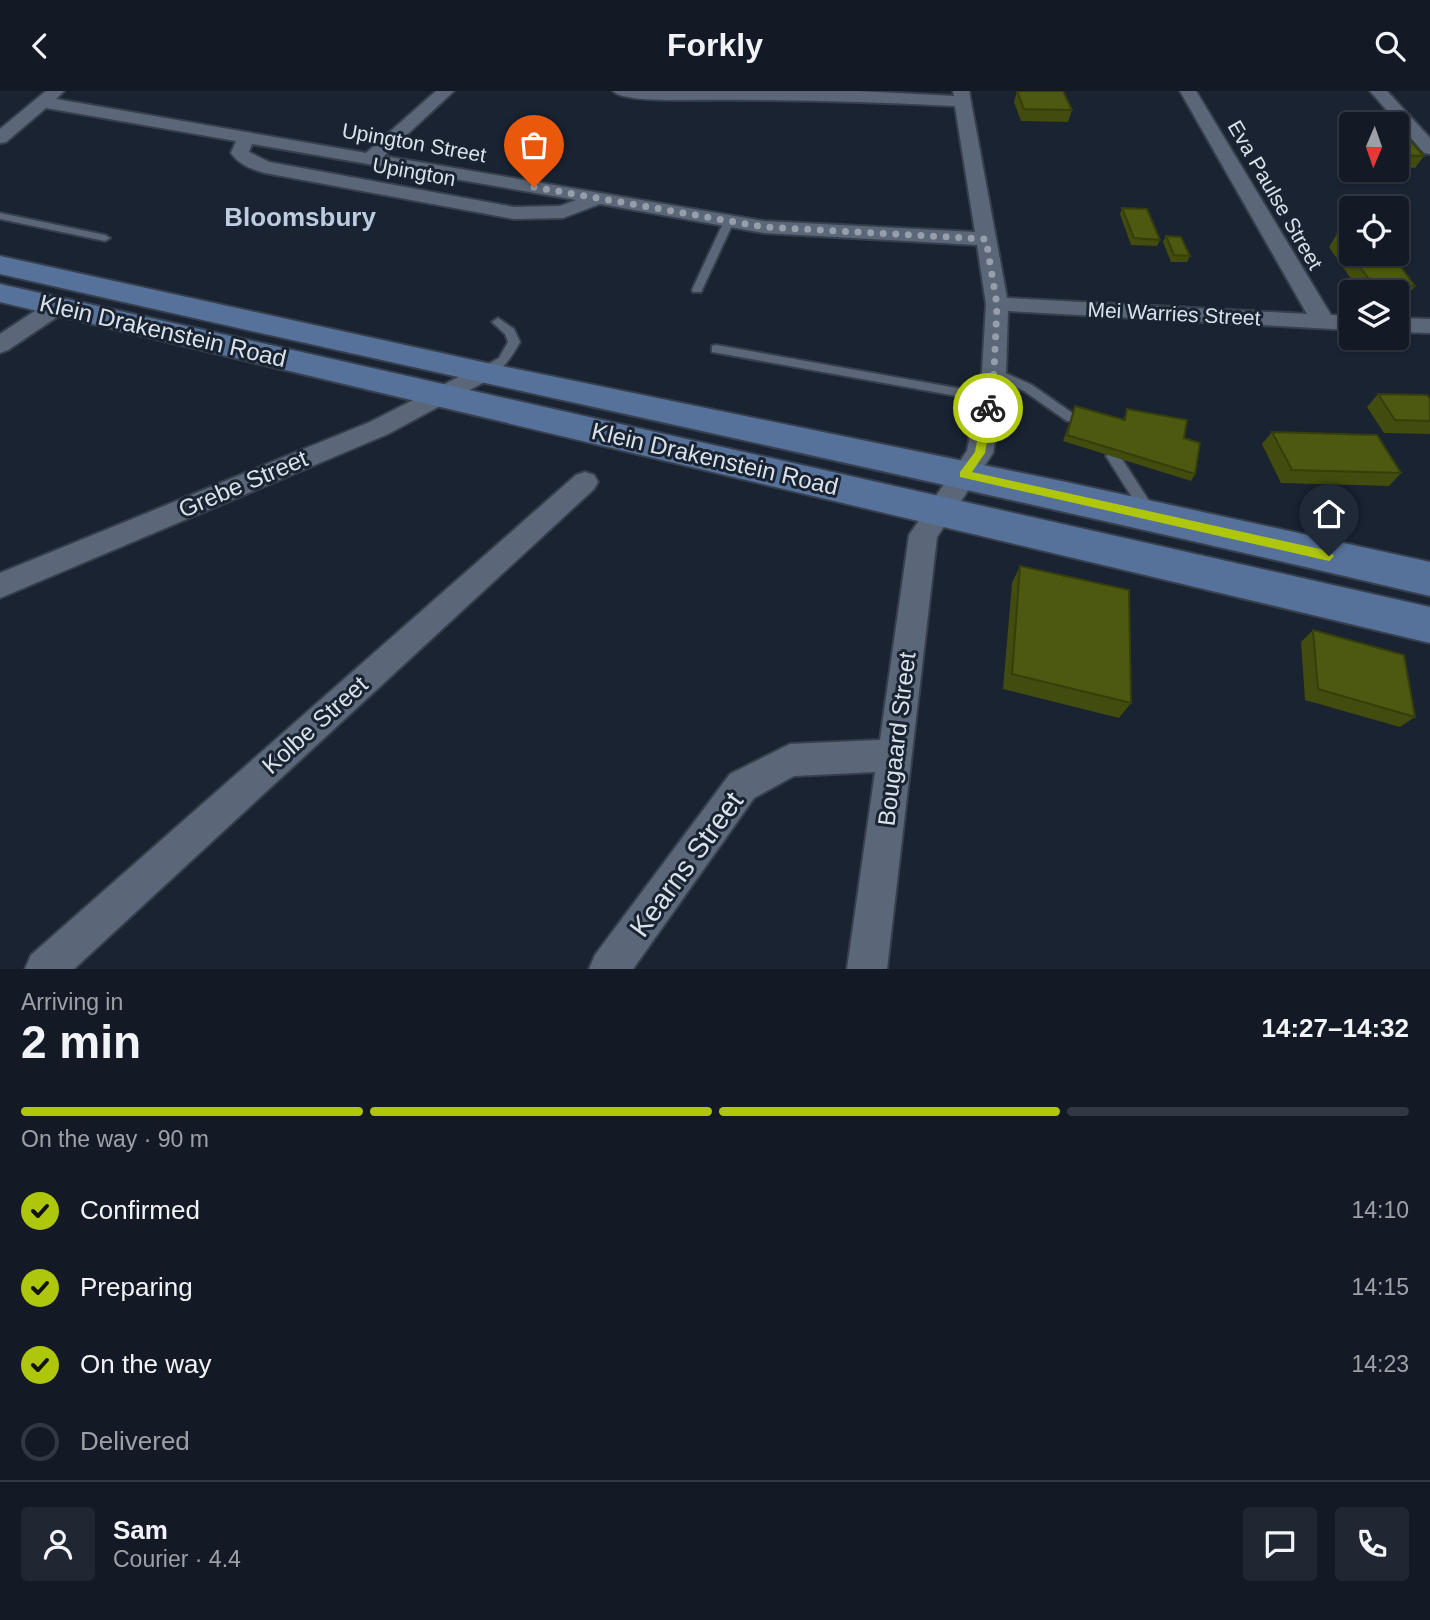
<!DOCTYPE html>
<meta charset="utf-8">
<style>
body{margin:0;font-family:Helvetica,sans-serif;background:#202732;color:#f1f3f6;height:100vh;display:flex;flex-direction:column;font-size:26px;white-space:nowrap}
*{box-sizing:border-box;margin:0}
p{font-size:23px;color:#9da1a7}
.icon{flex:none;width:38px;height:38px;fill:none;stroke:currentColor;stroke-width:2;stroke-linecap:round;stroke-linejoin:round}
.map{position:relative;height:878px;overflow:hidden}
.sheet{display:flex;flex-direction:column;background:#131a26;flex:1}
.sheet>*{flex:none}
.needle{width:46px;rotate:182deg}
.fabs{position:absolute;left:1339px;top:21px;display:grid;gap:14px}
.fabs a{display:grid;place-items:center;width:70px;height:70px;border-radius:7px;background:#131a26;box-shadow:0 2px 5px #0004,0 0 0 2px #323843;font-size:35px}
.pin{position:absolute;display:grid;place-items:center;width:60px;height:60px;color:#fff;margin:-72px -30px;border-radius:50% 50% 50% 0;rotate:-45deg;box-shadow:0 0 7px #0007}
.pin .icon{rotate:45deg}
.courier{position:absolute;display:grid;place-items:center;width:70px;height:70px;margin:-35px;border:5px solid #aec60c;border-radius:50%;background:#fff;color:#222;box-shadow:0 2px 9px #0007}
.summary em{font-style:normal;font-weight:600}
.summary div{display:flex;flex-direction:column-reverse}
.summary{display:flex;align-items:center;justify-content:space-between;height:119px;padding:0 21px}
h1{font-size:46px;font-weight:600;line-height:52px}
.bar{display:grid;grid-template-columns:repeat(4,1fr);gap:10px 7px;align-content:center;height:84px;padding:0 21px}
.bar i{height:9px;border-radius:5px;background:#323843}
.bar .current{background:#aec60c}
.bar p{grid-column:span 4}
.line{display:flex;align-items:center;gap:18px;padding:0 21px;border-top:2px solid #323843}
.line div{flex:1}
.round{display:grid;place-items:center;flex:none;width:74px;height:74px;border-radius:7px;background:#202732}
ol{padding:0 21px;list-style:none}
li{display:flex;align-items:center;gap:21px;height:77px}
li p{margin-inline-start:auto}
li .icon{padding:7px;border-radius:50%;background:#aec60c;color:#111;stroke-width:4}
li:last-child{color:#9da1a7}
li i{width:38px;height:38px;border:4px solid #323843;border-radius:50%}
header{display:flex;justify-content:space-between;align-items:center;height:91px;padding:0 21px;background:#131a26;font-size:32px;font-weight:600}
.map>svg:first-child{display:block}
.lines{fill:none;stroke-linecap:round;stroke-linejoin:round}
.lane-casing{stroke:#373f4c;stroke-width:4}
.street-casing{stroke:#373f4c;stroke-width:4}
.secondary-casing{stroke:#373f4c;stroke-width:4}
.lane{fill:#5b6779;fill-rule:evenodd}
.street{fill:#5b6779;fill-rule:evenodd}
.secondary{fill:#56729b;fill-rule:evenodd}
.wall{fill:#424c0e}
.building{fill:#4d5810;stroke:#363e0b;stroke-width:2}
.route{fill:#aec60c}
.done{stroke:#969eaa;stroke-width:7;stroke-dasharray:0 12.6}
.labels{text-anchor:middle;stroke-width:6;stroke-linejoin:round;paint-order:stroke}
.far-street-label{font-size:21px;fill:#dae1eb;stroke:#192332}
.street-label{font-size:24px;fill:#dae1eb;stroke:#192332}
.far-district-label{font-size:26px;font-weight:bold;fill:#bdcce0;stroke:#192332}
.near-street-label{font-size:28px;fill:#dae1eb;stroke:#192332}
</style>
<header><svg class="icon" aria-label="back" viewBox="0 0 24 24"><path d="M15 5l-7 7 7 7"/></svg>Forkly<svg class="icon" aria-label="search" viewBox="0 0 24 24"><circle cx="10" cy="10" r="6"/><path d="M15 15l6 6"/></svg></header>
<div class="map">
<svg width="1430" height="878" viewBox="0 0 1430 878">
<rect width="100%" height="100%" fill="#192332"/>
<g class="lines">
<defs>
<path id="lane" d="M0 122 105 144 110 147 105 150 0 128Z
M725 128 734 130 702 199 701 201H693L692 199Z
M498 227 514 238 520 251C511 267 499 288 478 285V279L499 267 508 251 505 243 492 231Z
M716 254 990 303 996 307 990 311 712 261V255Z
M994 277 1032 294 1075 324 1077 327 1075 330H1067L1024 300 990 284 988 281Z
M1113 360 1118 362 1155 419 1157 423 1155 427H1145L1106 365Z"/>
<path id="street" d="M46 0H64L56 8 366 62 436 0H454L384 65 764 130 975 141 955 15C862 10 769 8 675 9 662 9 621 9 613 0H858L954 5 953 0H969L1007 207 1307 223 1180 0H1196L1331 224 1351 225V239L1008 220 1006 281 993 362 937 446 887 878H847L875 681 794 685 754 707 633 878H589L595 864 730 683 790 653 880 649 909 444 967 360 982 281 986 213 977 154 764 142 600 113 563 127 514 128 265 82C251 78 240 74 231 62L236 50 46 17 6 51 0 52V38ZM252 53 576 109 560 115 514 116 269 71 249 61Z
M1370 0H1387L1430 47V63L1424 62Z
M58 208 66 210 69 215 66 220 8 259 0 262V243L50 210Z
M1396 227 1430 228V242L1396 241Z
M482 274 490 276 494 282 490 288 388 343 0 507V482L370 331Z
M585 381 594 384 598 391 594 398 74 878H25L31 864 576 384Z"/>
<path id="secondary" d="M0 165 482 271 1066 391 1430 471V505C954 393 476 292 0 183Z
M0 193 1430 516V552L0 211Z"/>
</defs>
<use href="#lane" class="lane-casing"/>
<use href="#street" class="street-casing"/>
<use href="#secondary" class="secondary-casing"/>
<use href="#lane" class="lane"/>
<use href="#street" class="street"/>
<use href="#secondary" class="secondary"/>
</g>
<path class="wall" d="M1017 0H1063L1072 19 1068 31 1021 30 1014 11Z
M1396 37 1424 65 1415 77 1396 76Z
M1122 117 1160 149 1157 155 1131 154 1120 123Z
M1337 143 1415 195 1405 208 1396 207V201H1360L1329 156Z
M1166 145 1190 165 1187 171H1171L1163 151Z
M1378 303 1430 308V343L1384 342 1367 316Z
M1075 315 1123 329 1127 318 1184 347 1195 383 1191 390 1063 350Z
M1272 341 1401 382 1389 395 1281 392 1262 353Z
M1020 475 1131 612 1119 627 1003 598 1012 492Z
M1313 539 1415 626 1400 636 1305 609 1301 551Z"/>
<path class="building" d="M1017 0H1063L1072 19 1024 18Z
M1396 37 1400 38 1424 65 1396 64Z
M1122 117 1147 118 1160 149 1134 147Z
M1337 143 1351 144V162Z
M1166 145 1181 146 1190 165 1174 164Z
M1351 163H1391L1415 195 1373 194Z
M1378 303 1427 304 1430 308V330L1395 329Z
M1075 315 1125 329 1127 318 1187 329 1184 347 1200 352 1195 383 1067 344Z
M1272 341 1377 344 1401 382 1292 379Z
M1020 475 1129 499 1131 612 1012 583Z
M1313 539 1404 564 1415 626 1318 598Z"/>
<path class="route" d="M988 313 993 317 985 362 972 381 1329 460 1334 465 1329 470 960 386V381L975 361 983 317Z"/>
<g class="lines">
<path class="done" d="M534 96 764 136 986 148 997 214 994 281 988 317"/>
</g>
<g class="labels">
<g class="far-street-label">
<text transform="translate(414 52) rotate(10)" y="7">Upington Street</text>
<text transform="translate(414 81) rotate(10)" y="7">Upington</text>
<text transform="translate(1275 104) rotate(60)" y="7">Eva Paulse Street</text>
<text transform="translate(1174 223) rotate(3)" y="7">Mei Warries Street</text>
</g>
<g class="street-label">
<text transform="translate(163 240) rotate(13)" y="8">Klein Drakenstein Road</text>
<text transform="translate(715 368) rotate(13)" y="8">Klein Drakenstein Road</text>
<text transform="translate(243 393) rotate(-23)" y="8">Grebe Street</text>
<text transform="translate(315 634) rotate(-42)" y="8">Kolbe Street</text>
<text transform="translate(897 648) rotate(-83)" y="8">Bougaard Street</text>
</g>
<g class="far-district-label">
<text x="300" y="135">Bloomsbury</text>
</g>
<g class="near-street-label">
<text transform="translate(686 773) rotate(-54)" y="10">Kearns Street</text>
</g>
</g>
</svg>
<div class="fabs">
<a><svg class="needle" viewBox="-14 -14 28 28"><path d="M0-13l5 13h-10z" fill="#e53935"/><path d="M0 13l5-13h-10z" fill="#9da1a7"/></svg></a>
<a><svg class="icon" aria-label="locate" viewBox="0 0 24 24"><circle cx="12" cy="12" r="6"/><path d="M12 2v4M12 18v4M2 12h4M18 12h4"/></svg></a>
<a><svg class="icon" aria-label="layers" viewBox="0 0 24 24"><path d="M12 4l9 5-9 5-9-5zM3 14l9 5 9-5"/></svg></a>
</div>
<div class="pin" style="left:534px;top:96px;background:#ea580c"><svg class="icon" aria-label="bag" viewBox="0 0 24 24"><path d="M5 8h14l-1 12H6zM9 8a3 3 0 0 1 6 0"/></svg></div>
<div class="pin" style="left:1329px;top:465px;background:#1f2937"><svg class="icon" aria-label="home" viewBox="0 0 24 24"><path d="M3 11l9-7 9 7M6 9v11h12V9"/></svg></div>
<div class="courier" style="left:988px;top:317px"><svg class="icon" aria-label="bike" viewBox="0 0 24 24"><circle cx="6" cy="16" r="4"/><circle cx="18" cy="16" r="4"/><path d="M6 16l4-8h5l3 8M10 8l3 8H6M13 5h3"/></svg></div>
</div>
<section class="sheet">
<div class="summary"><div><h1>2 min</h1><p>Arriving in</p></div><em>14:27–14:32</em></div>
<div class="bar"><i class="current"></i><i class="current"></i><i class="current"></i><i></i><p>On the way · 90 m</p></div>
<ol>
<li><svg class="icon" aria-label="check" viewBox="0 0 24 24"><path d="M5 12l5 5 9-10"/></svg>Confirmed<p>14:10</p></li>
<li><svg class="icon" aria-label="check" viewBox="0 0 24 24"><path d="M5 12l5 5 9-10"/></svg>Preparing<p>14:15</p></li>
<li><svg class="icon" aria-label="check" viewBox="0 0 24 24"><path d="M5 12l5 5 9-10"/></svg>On the way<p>14:23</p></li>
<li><i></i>Delivered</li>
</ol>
<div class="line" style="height:126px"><a class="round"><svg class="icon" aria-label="person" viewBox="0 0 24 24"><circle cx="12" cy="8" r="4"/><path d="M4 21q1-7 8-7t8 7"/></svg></a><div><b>Sam</b><p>Courier · 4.4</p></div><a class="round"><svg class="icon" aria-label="chat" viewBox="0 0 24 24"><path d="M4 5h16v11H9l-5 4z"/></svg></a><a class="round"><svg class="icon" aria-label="phone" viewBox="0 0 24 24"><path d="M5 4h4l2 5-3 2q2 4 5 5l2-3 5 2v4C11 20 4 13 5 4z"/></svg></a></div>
</section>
